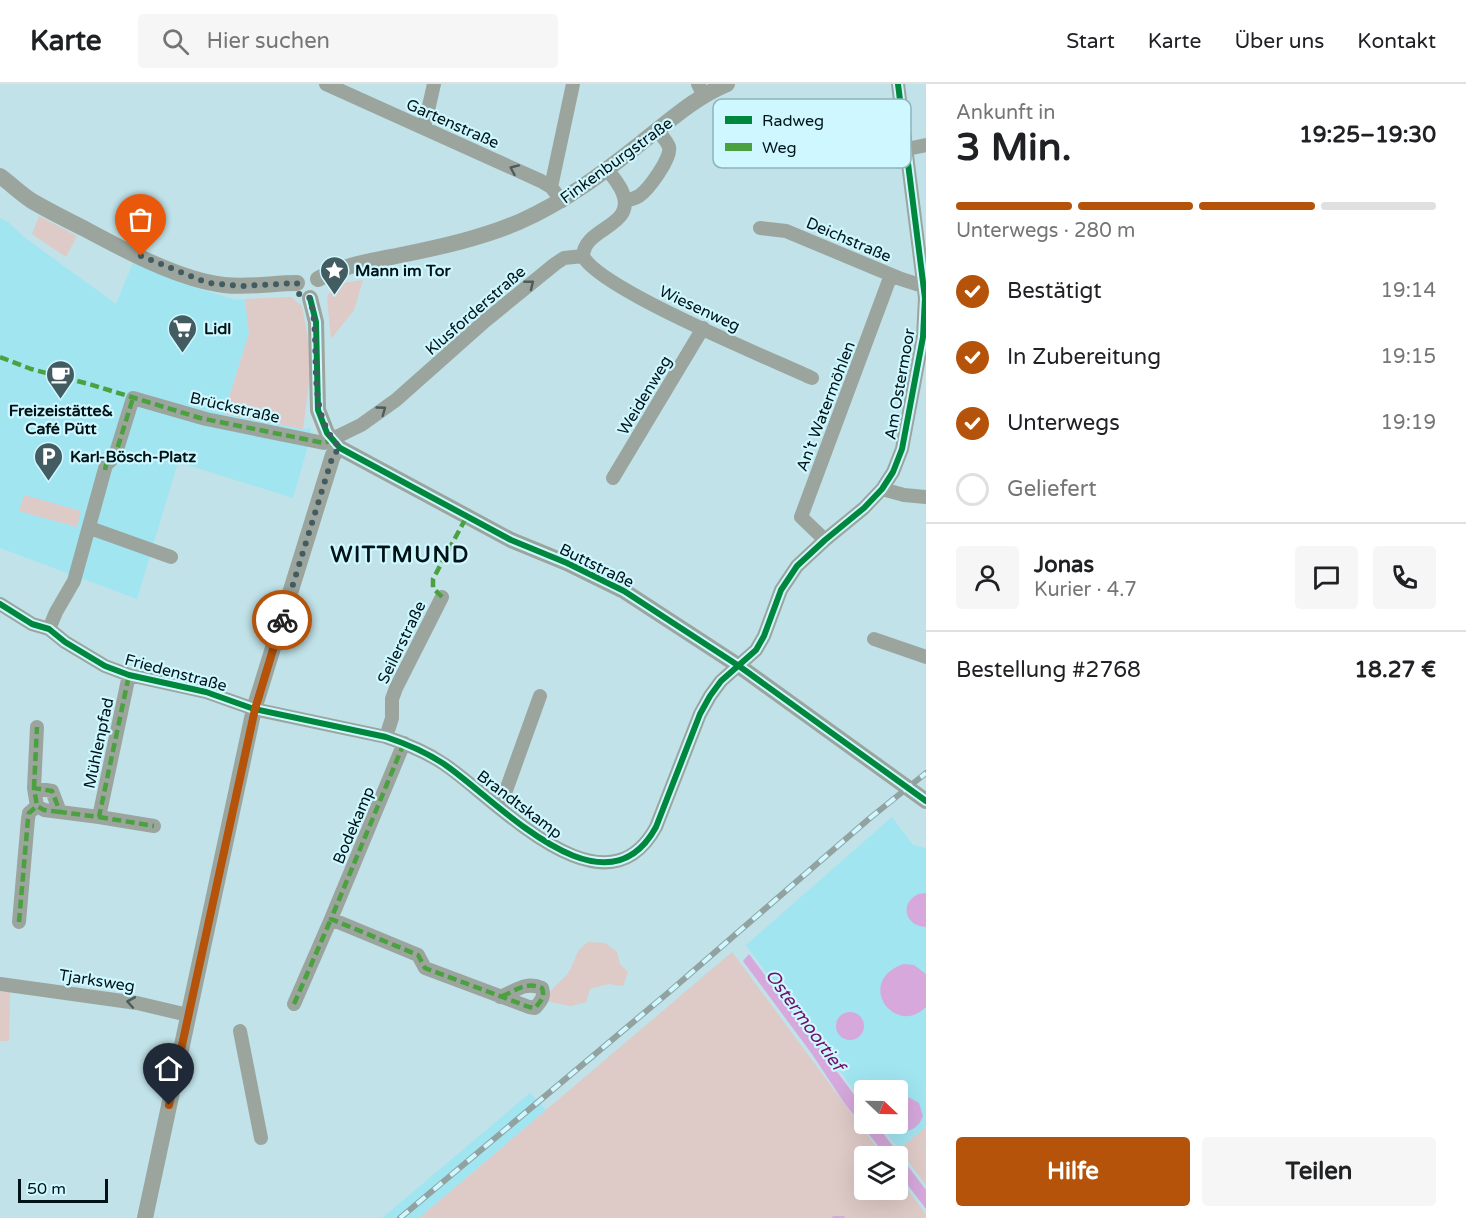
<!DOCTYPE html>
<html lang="de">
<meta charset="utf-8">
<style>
body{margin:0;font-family:"Varela Round",sans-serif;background:#f6f6f6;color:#202124;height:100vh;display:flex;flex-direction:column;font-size:22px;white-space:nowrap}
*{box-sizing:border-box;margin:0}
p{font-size:20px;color:#757577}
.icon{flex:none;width:33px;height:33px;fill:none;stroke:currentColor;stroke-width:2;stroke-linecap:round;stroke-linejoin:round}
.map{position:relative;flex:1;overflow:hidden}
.sheet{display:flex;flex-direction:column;background:#fff;width:540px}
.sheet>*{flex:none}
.needle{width:39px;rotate:112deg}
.tools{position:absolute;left:854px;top:996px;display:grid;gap:12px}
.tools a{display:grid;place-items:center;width:54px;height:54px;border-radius:6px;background:#fff;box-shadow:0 6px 24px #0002;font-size:30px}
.scale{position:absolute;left:18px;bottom:15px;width:90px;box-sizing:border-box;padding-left:6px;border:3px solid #001418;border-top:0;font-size:16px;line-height:21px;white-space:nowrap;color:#001418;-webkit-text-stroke:4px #cef7ff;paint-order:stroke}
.pin{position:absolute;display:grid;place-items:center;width:51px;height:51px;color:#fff;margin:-62px -26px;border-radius:50% 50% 50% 0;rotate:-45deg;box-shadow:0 0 6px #0007}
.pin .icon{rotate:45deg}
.courier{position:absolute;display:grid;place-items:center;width:60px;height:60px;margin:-30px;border:4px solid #b45309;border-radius:50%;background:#fff;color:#222;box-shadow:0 2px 8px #0007}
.headline em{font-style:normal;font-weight:700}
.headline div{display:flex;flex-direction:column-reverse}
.headline{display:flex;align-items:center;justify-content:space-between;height:102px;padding:0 30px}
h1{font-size:39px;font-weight:700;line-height:45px}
.bar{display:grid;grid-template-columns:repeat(4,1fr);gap:9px 6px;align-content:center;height:72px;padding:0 30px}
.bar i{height:8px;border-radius:4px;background:#e0e0e0}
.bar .on{background:#b45309}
.bar p{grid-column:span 4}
.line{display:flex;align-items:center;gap:15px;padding:0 30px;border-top:2px solid #e0e0e0}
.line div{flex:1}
.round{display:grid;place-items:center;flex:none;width:63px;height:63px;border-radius:6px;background:#f6f6f6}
ol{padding:0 30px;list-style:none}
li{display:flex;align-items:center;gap:18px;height:66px}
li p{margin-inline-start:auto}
li .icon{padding:6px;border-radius:50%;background:#b45309;color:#fff;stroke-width:4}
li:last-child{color:#757577}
li i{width:33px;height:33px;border:3px solid #e0e0e0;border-radius:50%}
.cta{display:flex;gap:12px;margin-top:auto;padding:12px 30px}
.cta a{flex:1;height:69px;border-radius:6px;background:#b45309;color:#fff;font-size:24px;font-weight:700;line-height:69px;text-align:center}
.cta a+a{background:#f6f6f6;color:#202124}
header{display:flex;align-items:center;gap:36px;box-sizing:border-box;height:84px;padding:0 30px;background:#fff;border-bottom:2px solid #e0e0e0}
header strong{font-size:28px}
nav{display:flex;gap:33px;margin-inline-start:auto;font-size:21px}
.search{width:420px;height:54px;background:#f6f6f6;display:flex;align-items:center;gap:15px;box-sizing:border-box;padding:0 21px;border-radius:6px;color:#757577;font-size:22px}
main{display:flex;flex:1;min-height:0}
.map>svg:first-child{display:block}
.built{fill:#a1e5f1}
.green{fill:#decac6}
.water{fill:#d6a8dc}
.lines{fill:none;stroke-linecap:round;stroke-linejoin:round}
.stream{stroke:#d6a8dc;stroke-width:4}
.minor{stroke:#9ba59d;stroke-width:14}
.tertiary{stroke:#9ba59d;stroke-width:16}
.rail-casing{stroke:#91a2a1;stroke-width:6}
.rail{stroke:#cef7ff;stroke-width:4;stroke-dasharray:11;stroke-linecap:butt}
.quiet{stroke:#4ba040;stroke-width:4.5;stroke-dasharray:9 4.5;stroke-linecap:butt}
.cycleway-casing{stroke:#cef7ff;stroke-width:10}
.cycleway{stroke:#00873e;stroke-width:6}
.oneway{stroke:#4e5c5a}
.done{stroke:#435c61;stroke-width:6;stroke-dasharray:0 10.8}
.route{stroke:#b45309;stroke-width:8}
.labels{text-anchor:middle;stroke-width:4.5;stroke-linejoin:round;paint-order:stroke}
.street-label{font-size:16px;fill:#001418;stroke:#cef7ff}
.poi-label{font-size:16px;font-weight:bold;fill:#001418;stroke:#cef7ff;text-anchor:start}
.water-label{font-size:18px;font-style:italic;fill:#71106c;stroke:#cef7ff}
.district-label{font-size:22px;font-weight:bold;letter-spacing:1.5px;fill:#001418;stroke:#cef7ff}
.key{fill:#cef7ff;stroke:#90b3ba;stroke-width:1.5}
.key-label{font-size:16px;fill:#001418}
</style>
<header>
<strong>Karte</strong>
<div class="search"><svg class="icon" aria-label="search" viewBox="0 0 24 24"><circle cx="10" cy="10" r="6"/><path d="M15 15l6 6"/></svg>Hier suchen</div>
<nav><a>Start</a><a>Karte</a><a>Über uns</a><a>Kontakt</a></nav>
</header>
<main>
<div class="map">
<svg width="926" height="1134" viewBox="0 0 926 1134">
<rect width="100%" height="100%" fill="#c0e2e8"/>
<path class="built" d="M0 134 8 138 24 153 116 220 133 179 184 200 236 216 245 215 249 249 224 329 303 345 311 344 309 358 293 414 178 378 137 515 0 464Z
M892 733 913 761 926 764V1043L899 1065 880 1040H897V1006H864V1019L746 861Z
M530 1009 546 1026 419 1134H382Z"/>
<path class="green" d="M39 132 77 152 66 173 32 150Z
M363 196 354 226 331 255 327 213 335 200Z
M291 213 302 222 309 261 310 291 303 345 224 330 249 249 245 215Z
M24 411 81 427 77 443 19 427Z
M588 858 605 859 617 868 620 880 628 888 623 902 608 900 590 905 586 918 571 922 546 917C553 899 562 899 570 886 577 873 575 867 588 858Z
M732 868 883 1072H864V1106H897V1092L926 1130V1134H419Z
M0 907 10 908 9 957H0Z
M926 1043V1101L899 1065Z"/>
<path class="water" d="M918 810 926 809V843C905 842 899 820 918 810Z
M749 870 864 1024V1040H876L926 1106V1125L897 1087V1072H886L845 1020 812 970 743 877Z
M903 880 914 881 926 890V923C895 954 854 898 903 880Z
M836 942a14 14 0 1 1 28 0a14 14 0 1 1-28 0Z
M908 1013 919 1019 923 1032C918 1047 902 1053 892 1040H897V1016Z"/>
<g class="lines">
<path class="stream" d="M834 1134H843"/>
<path class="minor" d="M326 0 541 97 551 103 562 117
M698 0 704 12
M424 44 434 0
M907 65 926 61
M551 103 573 0
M625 116C630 116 634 115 639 112 648 106 672 74 669 63 667 57 661 51 657 46
M760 144 786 147 901 195 923 202
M583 172C599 205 771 275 812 294
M583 172C584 142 640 143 621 105 617 98 613 92 607 86
M613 394 703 244
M882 405 904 411 926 413
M90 444 171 473
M825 456 801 433 891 191
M0 520 32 540 49 545 65 558 105 582 129 591 206 608 254 625 386 653C407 660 426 668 444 680 496 715 604 838 656 743L700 630 710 612 721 597 756 566 764 552 781 506 797 482 825 456 864 424 882 405 893 388 902 365 923 253 925 214 898 0
M49 545 56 528 74 497 106 381 115 372 133 314 206 335 324 359 361 341 396 316 485 237 555 180 564 174 583 172
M874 555 926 573
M386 653 392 634V615L396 604 442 513
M404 659 331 835 418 871 425 884 529 923 535 924C541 917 545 913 542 904 525 897 516 907 500 913
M34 704 37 643
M500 723 540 612
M60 728 44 726 37 722 34 704 52 707 60 728 99 733 129 591
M99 733 154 742
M19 838 28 735 29 729 37 722
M0 900 137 919 188 931
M294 920 331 835
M240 947 261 1054"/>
<path class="tertiary" d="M0 92C11 100 20 109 32 117 49 127 67 136 85 145 124 166 180 196 224 201 249 204 273 199 297 199
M318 195C343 181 372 177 401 171 441 163 481 154 519 138 564 118 602 90 641 59 668 38 695 13 727 0
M310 214 316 238 318 326 327 349 340 364 511 456 567 479 624 507 739 582 926 717
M145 1134 254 625 333 371 340 364"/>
<defs>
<path id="rail" d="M400 1134 669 908 870 734 926 689"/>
</defs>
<use href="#rail" class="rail-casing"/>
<use href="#rail" class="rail"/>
<path class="quiet" d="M0 273 31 285 89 300 200 334 324 359 332 356
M105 386 106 381 115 372 133 314
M442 513 433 504V495L467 432
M404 659 331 835 418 871 425 884 529 923 535 924C541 917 545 913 542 904 525 897 516 907 500 913
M34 704 37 643
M60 728 44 726 37 722 34 704 52 707 60 728 99 733 129 591
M99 733 154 742
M19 838 28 735 29 729 37 722
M294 920 331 835"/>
<defs>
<path id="cycleway" d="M310 214 316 238 318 326 327 349 340 364 511 456 567 479 624 507 739 582 926 717
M0 520 32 540 49 545 65 558 105 582 129 591 206 608 254 625 386 653C407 660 426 668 444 680 496 715 604 838 656 743L700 630 710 612 721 597 756 566 764 552 781 506 797 482 825 456 864 424 882 405 893 388 902 365 923 253 925 214 898 0"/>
</defs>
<use href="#cycleway" class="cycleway-casing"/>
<use href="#cycleway" class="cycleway"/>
</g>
<defs><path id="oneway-chevron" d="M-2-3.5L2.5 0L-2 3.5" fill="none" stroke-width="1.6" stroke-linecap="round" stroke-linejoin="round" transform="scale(1.5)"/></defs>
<g class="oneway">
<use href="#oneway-chevron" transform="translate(514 85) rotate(-156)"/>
<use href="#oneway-chevron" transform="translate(530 200) rotate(-39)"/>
<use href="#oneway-chevron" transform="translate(382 326) rotate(-36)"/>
<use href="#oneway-chevron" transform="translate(131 918) rotate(-170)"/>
</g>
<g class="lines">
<path class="done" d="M141 172 208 199 243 202 297 199 299 210 310 214C323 263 303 325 340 364L333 371 282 536"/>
<path class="route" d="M169 1021 255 625 282 536"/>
</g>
<defs>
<symbol id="sight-pin" viewBox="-11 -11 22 30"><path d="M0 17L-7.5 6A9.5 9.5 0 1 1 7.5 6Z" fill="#435c61" stroke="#cef7ff"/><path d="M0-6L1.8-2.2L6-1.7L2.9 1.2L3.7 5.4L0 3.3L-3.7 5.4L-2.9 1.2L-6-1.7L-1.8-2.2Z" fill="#fff"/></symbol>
<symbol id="supermarket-pin" viewBox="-11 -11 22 30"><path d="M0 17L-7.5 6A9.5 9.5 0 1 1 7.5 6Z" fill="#435c61" stroke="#cef7ff"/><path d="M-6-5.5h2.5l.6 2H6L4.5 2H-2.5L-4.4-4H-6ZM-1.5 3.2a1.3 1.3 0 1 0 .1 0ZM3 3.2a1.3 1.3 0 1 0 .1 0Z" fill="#fff"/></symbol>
<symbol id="cafe-pin" viewBox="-11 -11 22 30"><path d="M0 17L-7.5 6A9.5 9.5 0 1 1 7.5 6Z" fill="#435c61" stroke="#cef7ff"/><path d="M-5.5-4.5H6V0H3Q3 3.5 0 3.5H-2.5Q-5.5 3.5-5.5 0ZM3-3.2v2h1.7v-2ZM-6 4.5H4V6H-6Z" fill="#fff"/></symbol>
<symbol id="parking-pin" viewBox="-11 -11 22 30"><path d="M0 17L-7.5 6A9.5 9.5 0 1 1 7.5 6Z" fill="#435c61" stroke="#cef7ff"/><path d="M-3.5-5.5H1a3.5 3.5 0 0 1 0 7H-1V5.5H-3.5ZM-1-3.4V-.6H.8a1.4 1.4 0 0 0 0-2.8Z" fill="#fff"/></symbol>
</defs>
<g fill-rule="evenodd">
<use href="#sight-pin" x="318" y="170" width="33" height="45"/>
<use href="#supermarket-pin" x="166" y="228" width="33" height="45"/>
<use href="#cafe-pin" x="44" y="274" width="33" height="45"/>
<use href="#parking-pin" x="32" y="356" width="33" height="45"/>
</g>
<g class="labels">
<g class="street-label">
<text transform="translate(453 39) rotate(24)" y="6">Gartenstraße</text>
<text transform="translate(616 76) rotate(-36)" y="6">Finkenburgstraße</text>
<text transform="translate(849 155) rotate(23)" y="6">Deichstraße</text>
<text transform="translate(700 224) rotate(25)" y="6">Wiesenweg</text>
<text transform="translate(475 226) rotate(-41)" y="6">Klusforderstraße</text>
<text transform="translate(899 300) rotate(-80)" y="6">Am Ostermoor</text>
<text transform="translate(644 311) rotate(-59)" y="6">Weidenweg</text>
<text transform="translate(825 322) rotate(-69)" y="6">An't Watermöhlen</text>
<text transform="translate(235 323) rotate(13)" y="6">Brückstraße</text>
<text transform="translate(597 481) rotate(26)" y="6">Buttstraße</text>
<text transform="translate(401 558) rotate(-64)" y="6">Seilerstraße</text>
<text transform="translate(176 588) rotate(15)" y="6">Friedenstraße</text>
<text transform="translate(98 659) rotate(-78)" y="6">Mühlenpfad</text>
<text transform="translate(520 720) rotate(37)" y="6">Brandtskamp</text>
<text transform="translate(353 741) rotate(-67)" y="6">Bodekamp</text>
<text transform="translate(97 896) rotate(9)" y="6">Tjarksweg</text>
</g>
<g class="poi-label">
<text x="355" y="192">Mann im Tor</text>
<text x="204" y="250">Lidl</text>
<text x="61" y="332" text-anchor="middle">Freizeistätte&amp;<tspan x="61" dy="18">Café Pütt</tspan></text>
<text x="70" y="378">Karl-Bösch-Platz</text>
</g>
<g class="water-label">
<text transform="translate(805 936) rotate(54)" y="6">Ostermoortief</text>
</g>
<g class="district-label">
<text x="400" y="478">WITTMUND</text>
</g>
</g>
<rect x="713" y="15" width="198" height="69" rx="9" class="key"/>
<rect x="725" y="32" width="27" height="8" fill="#00873e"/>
<rect x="725" y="59" width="27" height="8" fill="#4ba040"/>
<g class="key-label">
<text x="762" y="42">Radweg</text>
<text x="762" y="69">Weg</text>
</g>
</svg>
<div class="tools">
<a><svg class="needle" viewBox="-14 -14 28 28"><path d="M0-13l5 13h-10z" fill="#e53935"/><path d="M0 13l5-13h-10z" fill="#757577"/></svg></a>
<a><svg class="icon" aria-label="layers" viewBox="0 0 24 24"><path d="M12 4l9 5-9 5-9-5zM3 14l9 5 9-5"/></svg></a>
</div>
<div class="scale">50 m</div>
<div class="pin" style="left:141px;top:172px;background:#ea580c"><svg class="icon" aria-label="bag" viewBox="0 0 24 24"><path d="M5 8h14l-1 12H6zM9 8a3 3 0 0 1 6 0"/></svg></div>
<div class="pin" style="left:169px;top:1021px;background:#1f2937"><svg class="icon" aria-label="home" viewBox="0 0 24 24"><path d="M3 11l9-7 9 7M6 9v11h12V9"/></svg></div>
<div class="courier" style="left:282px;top:536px"><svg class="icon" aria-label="bike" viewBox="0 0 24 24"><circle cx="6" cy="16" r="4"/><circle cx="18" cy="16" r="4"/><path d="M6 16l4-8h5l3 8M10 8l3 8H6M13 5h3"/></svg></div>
</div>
<section class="sheet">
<div class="headline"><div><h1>3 Min.</h1><p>Ankunft in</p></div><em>19:25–19:30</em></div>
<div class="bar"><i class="on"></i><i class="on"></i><i class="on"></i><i></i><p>Unterwegs · 280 m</p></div>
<ol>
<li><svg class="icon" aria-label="check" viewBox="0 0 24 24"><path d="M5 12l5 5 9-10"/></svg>Bestätigt<p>19:14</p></li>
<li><svg class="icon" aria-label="check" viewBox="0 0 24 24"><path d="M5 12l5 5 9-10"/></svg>In Zubereitung<p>19:15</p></li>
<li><svg class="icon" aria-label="check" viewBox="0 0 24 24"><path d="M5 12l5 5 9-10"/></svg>Unterwegs<p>19:19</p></li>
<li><i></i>Geliefert</li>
</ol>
<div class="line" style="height:108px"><a class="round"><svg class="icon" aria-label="person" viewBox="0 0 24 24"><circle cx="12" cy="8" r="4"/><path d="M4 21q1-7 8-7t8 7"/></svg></a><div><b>Jonas</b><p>Kurier · 4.7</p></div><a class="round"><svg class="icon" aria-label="chat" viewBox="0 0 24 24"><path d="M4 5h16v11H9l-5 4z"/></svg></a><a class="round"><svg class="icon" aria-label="phone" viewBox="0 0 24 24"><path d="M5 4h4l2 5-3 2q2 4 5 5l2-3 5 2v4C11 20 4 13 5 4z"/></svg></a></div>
<div class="line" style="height:78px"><div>Bestellung #2768</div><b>18.27 €</b></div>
<div class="cta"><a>Hilfe</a><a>Teilen</a></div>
</section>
</main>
